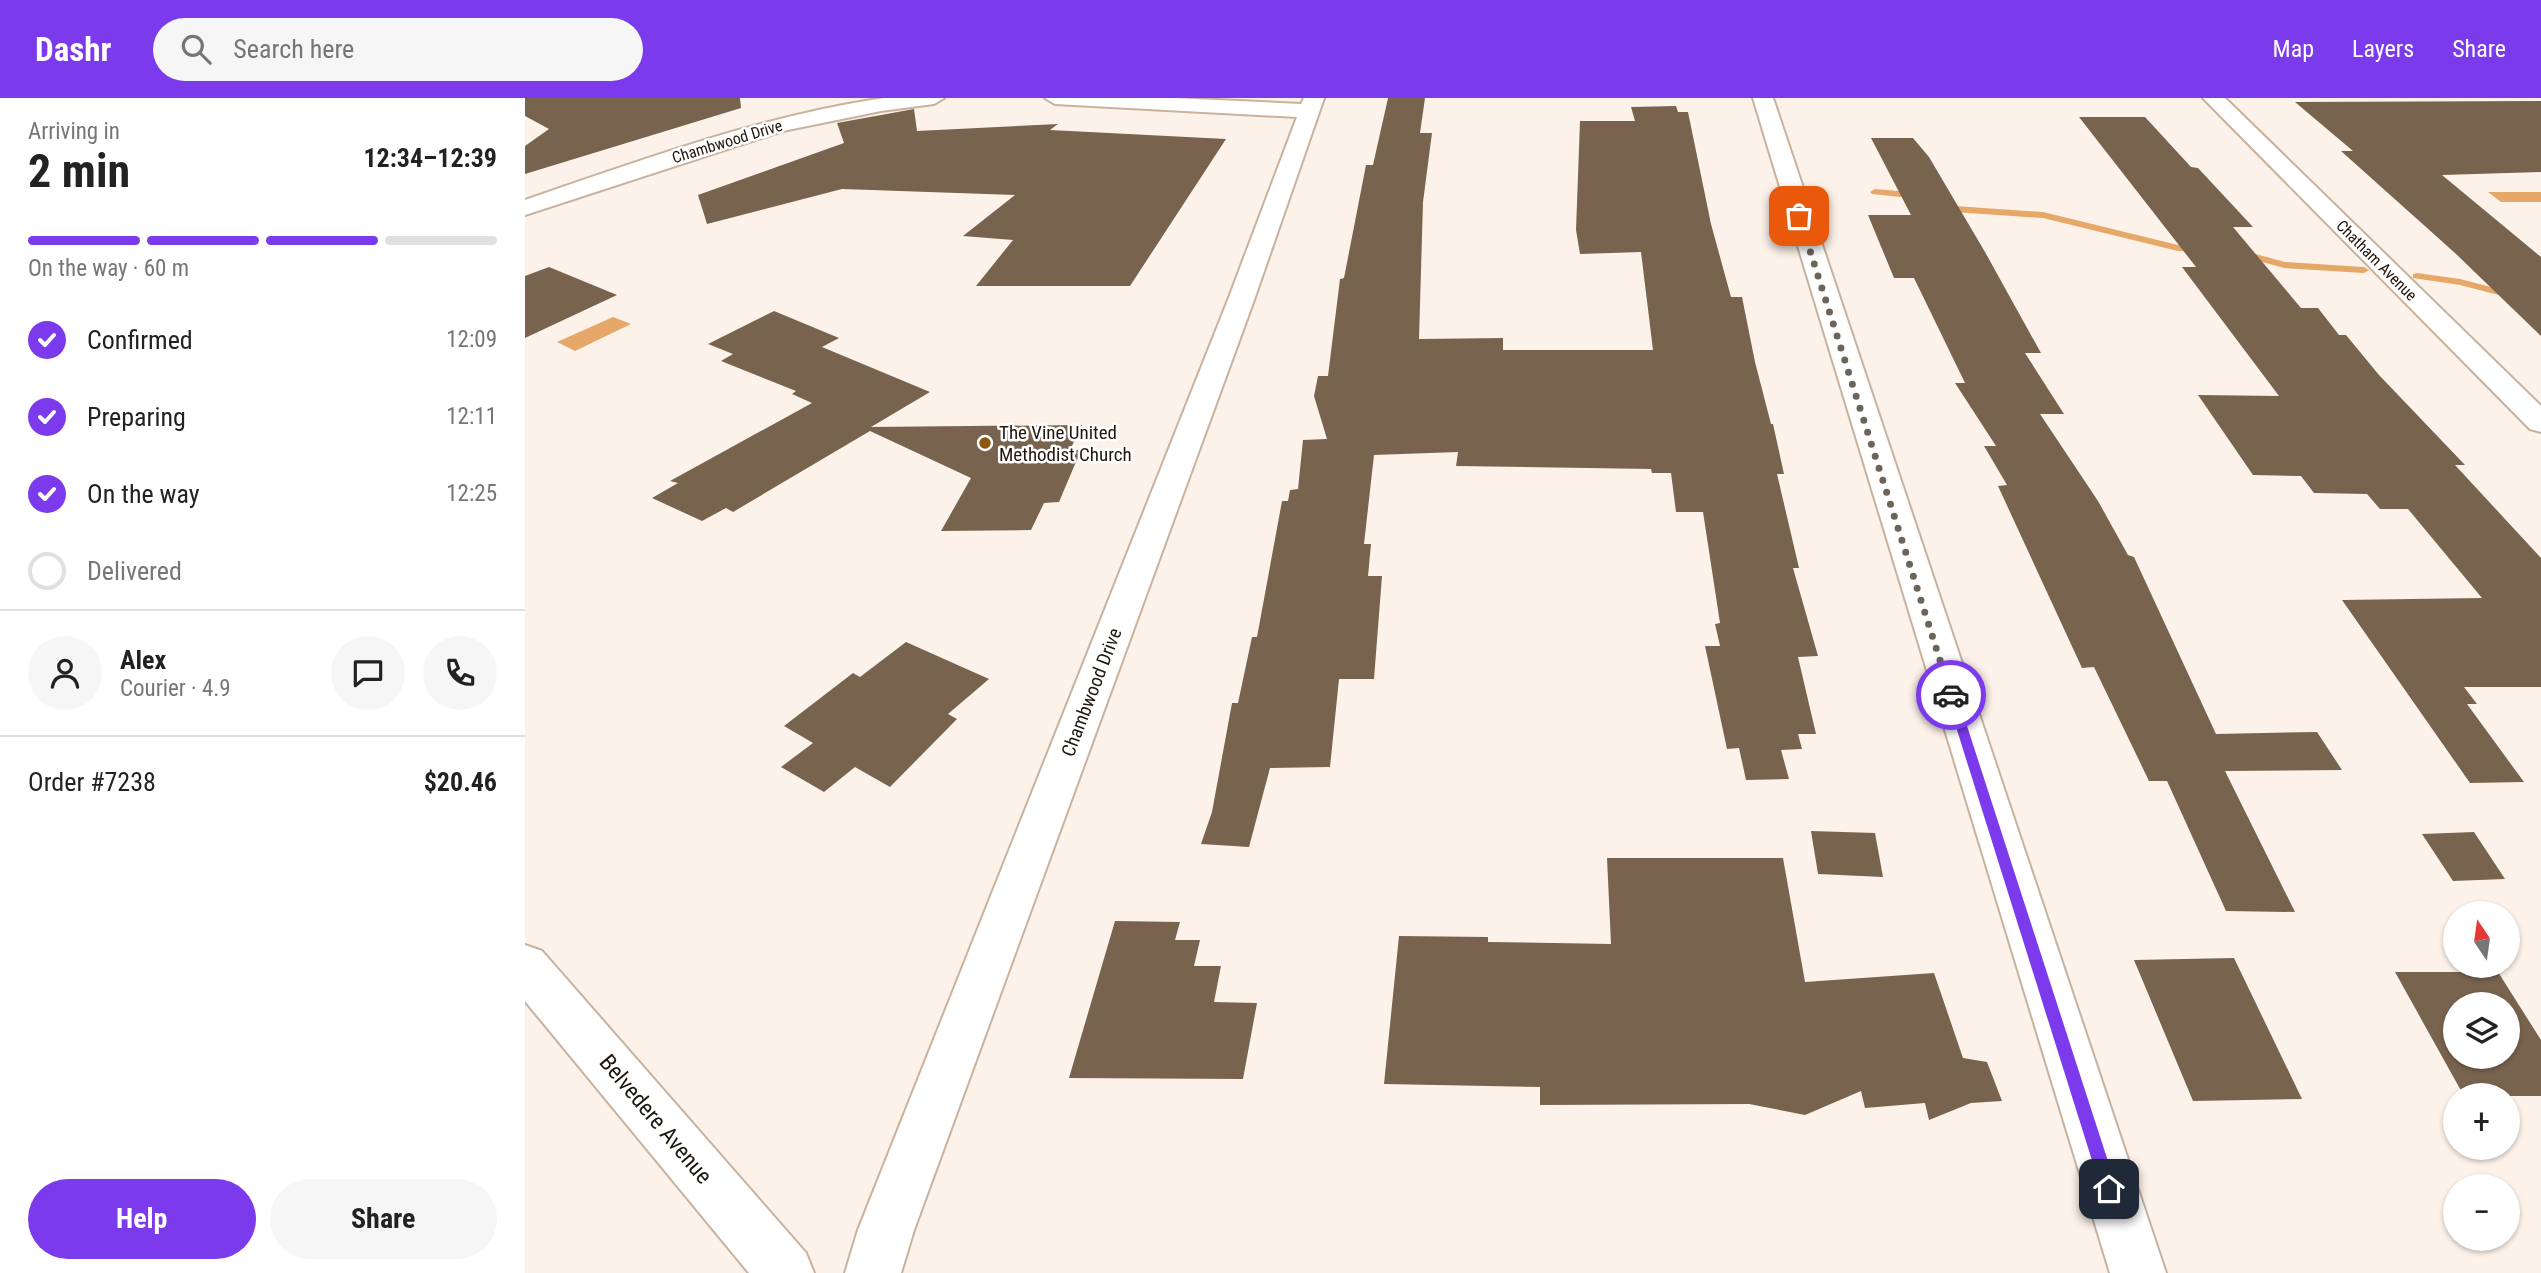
<!DOCTYPE html>
<meta charset="utf-8">
<style>
body{margin:0;font-family:"Roboto Condensed",sans-serif;background:#f6f6f6;color:#222;height:100vh;display:flex;flex-direction:column;font-size:26px;white-space:nowrap}
*{box-sizing:border-box;margin:0}
p{font-size:23px;color:#767676}
.icon{flex:none;width:38px;height:38px;fill:none;stroke:currentColor;stroke-width:2;stroke-linecap:round;stroke-linejoin:round}
.map{position:relative;flex:1;overflow:hidden}
.side{display:flex;flex-direction:column;background:#fff;width:525px}
.side>*{flex:none}
.needle{width:46px;rotate:347deg}
.buttons{position:absolute;left:1918px;top:803px;display:grid;gap:14px}
.buttons a{display:grid;place-items:center;width:77px;height:77px;border-radius:50%;background:#fff;box-shadow:0 2px 5px #0004;font-size:35px}
.pin{position:absolute;display:grid;place-items:center;width:60px;height:60px;color:#fff;margin:-30px;border-radius:14px;box-shadow:0 4px 10px #0006}
.courier{position:absolute;display:grid;place-items:center;width:70px;height:70px;margin:-35px;border:5px solid #7c3aed;border-radius:50%;background:#fff;color:#222;box-shadow:0 2px 9px #0007}
.headline em{font-style:normal;font-weight:700}
.headline div{display:flex;flex-direction:column-reverse}
.headline{display:flex;align-items:center;justify-content:space-between;height:119px;padding:0 28px}
h1{font-size:46px;font-weight:700;line-height:52px}
.bar{display:grid;grid-template-columns:repeat(4,1fr);gap:10px 7px;align-content:center;height:84px;padding:0 28px}
.bar i{height:9px;border-radius:5px;background:#e0e0e0}
.bar .selected{background:#7c3aed}
.bar p{grid-column:span 4}
.line{display:flex;align-items:center;gap:18px;padding:0 28px;border-top:2px solid #e0e0e0}
.line div{flex:1}
.round{display:grid;place-items:center;flex:none;width:74px;height:74px;border-radius:37px;background:#f6f6f6}
ol{padding:0 28px;list-style:none}
li{display:flex;align-items:center;gap:21px;height:77px}
li p{margin-inline-start:auto}
li .icon{padding:7px;border-radius:50%;background:#7c3aed;color:#fff;stroke-width:4}
li:last-child{color:#767676}
li i{width:38px;height:38px;border:4px solid #e0e0e0;border-radius:50%}
.cta{display:flex;gap:14px;margin-top:auto;padding:14px 28px}
.cta a{flex:1;height:80px;border-radius:42px;background:#7c3aed;color:#fff;font-size:28px;font-weight:700;line-height:80px;text-align:center}
.cta a+a{background:#f6f6f6;color:#222}
header{display:flex;align-items:center;gap:42px;box-sizing:border-box;height:98px;padding:0 35px;background:#7c3aed;color:#fff}
header strong{font-size:33px}
nav{display:flex;gap:38px;margin-inline-start:auto;font-size:24px}
.search{width:490px;height:63px;background:#f6f6f6;display:flex;align-items:center;gap:18px;box-sizing:border-box;padding:0 24px;border-radius:38px;color:#767676;font-size:26px}
main{display:flex;flex:1;min-height:0}
.map>svg:first-child{display:block}
.water{fill:#e5a868}
.lines{fill:none;stroke-linecap:round;stroke-linejoin:round}
.stream{fill:#e5a868;fill-rule:evenodd}
.building{fill:#78634f;fill-rule:evenodd}
.street-casing{stroke:#c9b29d;stroke-width:4}
.street{fill:#fff;fill-rule:evenodd}
.route{fill:#7c3aed}
.done{stroke:#6c635b;stroke-width:7;stroke-dasharray:0 12.6}
.poi-dot{fill:#8e570d;stroke:#fff;stroke-width:2.5}
.labels{text-anchor:middle;stroke-width:5;stroke-linejoin:round;paint-order:stroke}
.far-street-label{font-size:16px;fill:#1f160e;stroke:#fff}
.poi-label{font-size:19px;fill:#1f160e;stroke:#fff;text-anchor:start}
.street-label{font-size:19px;fill:#1f160e;stroke:#fff}
.near-street-label{font-size:23px;fill:#1f160e;stroke:#fff}
</style>
<header>
<strong>Dashr</strong>
<div class="search"><svg class="icon" aria-label="search" viewBox="0 0 24 24"><circle cx="10" cy="10" r="6"/><path d="M15 15l6 6"/></svg>Search here</div>
<nav><a>Map</a><a>Layers</a><a>Share</a></nav>
</header>
<main>
<section class="side">
<div class="headline"><div><h1>2 min</h1><p>Arriving in</p></div><em>12:34–12:39</em></div>
<div class="bar"><i class="selected"></i><i class="selected"></i><i class="selected"></i><i></i><p>On the way · 60 m</p></div>
<ol>
<li><svg class="icon" aria-label="check" viewBox="0 0 24 24"><path d="M5 12l5 5 9-10"/></svg>Confirmed<p>12:09</p></li>
<li><svg class="icon" aria-label="check" viewBox="0 0 24 24"><path d="M5 12l5 5 9-10"/></svg>Preparing<p>12:11</p></li>
<li><svg class="icon" aria-label="check" viewBox="0 0 24 24"><path d="M5 12l5 5 9-10"/></svg>On the way<p>12:25</p></li>
<li><i></i>Delivered</li>
</ol>
<div class="line" style="height:126px"><a class="round"><svg class="icon" aria-label="person" viewBox="0 0 24 24"><circle cx="12" cy="8" r="4"/><path d="M4 21q1-7 8-7t8 7"/></svg></a><div><b>Alex</b><p>Courier · 4.9</p></div><a class="round"><svg class="icon" aria-label="chat" viewBox="0 0 24 24"><path d="M4 5h16v11H9l-5 4z"/></svg></a><a class="round"><svg class="icon" aria-label="phone" viewBox="0 0 24 24"><path d="M5 4h4l2 5-3 2q2 4 5 5l2-3 5 2v4C11 20 4 13 5 4z"/></svg></a></div>
<div class="line" style="height:91px"><div>Order #7238</div><b>$20.46</b></div>
<div class="cta"><a>Help</a><a>Share</a></div>
</section>
<div class="map">
<svg width="2016" height="1175" viewBox="0 0 2016 1175">
<rect width="100%" height="100%" fill="#fcf2e9"/>
<path class="water" d="M1963 94H2016V104H1976Z
M88 219 106 226 50 253 32 244Z"/>
<g class="lines">
<path class="stream" d="M1350 91 1386 94 1430 108 1518 114 1653 147 1676 148 1681 151 1676 154 1653 153 1518 120 1429 114 1385 100 1347 96 1345 94Z
M1716 152 1760 164 1839 169 1844 172 1839 175 1759 170 1712 157V153Z
M1892 175 1935 181 2016 202V208L1935 187 1888 180V176Z"/>
</g>
<path class="building" d="M0 0H215L216 10 0 76V48L24 31 0 18Z
M863 0H900L895 35H907L898 104 894 241 978 240V252H1128L1116 154 1055 156 1051 132 1055 23H1110L1106 9 1151 8 1153 14H1163L1186 126 1206 199H1217L1230 264 1246 326H1248L1259 376H1252L1274 470H1268L1293 558 1273 559 1291 636H1273L1277 651 1256 652 1264 681 1221 682 1214 650 1202 651 1180 548H1195L1190 526 1195 525 1178 414H1151L1146 375H1127L1126 371 931 368 933 354 849 357 839 446H846L843 478H857L849 581H814L805 669 745 670 724 749 676 746 687 714 707 605H713L727 539H732L757 403H763L765 392 773 391 778 342 802 341 789 298 793 278H803L815 181 819 180 841 67H848Z
M2016 3V74L1917 77 2016 159V238L1930 155 1816 53H1828L1770 4Z
M389 11 392 33 533 26 525 32 701 41 605 188H451L488 142 438 138 490 97 317 91 182 126 173 97 319 45 312 25Z
M1554 19H1620L1666 69 1673 70 1728 129H1708L1776 210H1793L1814 237H1821L1854 277 1940 367H1930L2016 460V589H1939L1952 606H1942L1999 684 1945 685 1817 502 1957 500 1883 411H1855L1842 396 1789 395 1776 378 1728 377 1673 297 1754 298 1657 169H1671Z
M1346 40H1388L1404 59 1460 154 1516 255H1500L1539 316H1515L1573 403 1603 457 1609 459 1691 636 1792 634 1817 672 1700 673 1770 814 1701 813 1642 683H1624L1569 569 1557 570 1473 388 1482 387 1459 348H1471L1430 285H1440L1389 180H1369L1343 117H1386Z
M24 169 92 197 0 240V178Z
M249 213 314 240 297 249 405 294 346 329 557 327 545 352H556L534 404 519 405 506 432 416 433 446 380 345 333 208 414 201 410 177 423 127 400 153 385 145 383 287 305 267 296 271 293 196 263 208 256 183 246Z
M381 544 464 581 423 616 432 621 365 689 330 669 299 694 256 669 288 645 259 628 328 575 335 579Z
M1286 733 1350 735 1358 779 1293 776Z
M1949 734 1980 781 1928 783 1897 736Z
M1082 760H1258L1280 884 1409 875 1438 960 1462 964 1477 1003 1446 1005 1404 1022 1400 1005 1340 1010 1336 993 1280 1017 1224 1006 1015 1007V989L859 986 874 838 963 839V844L1086 846Z
M590 823 655 824 650 842H675L669 868H696L689 904 732 905 718 981 544 980Z
M1709 860 1777 1001 1668 1003 1609 862Z
M1870 874H1973L2016 942V998H1939ZM1930 906H1983V959H1930Z"/>
<g class="lines">
<defs>
<path id="street" d="M359 0H419L409 6 356 13 258 33 0 117V102C117 62 236 18 359 0Z
M520 0H650L776 6 779 0H799L729 202 389 1132 376 1175H320L333 1132 703 202 772 19 530 6Z
M1228 0H1248L1641 1175H1585Z
M1678 0H1700L2016 308V334L2005 331Z
M0 847 17 853 281 1155 289 1175H224L0 903Z"/>
</defs>
<use href="#street" class="street-casing"/>
<use href="#street" class="street"/>
</g>
<path class="route" d="M1426 592 1432 597 1592 1091 1584 1099 1576 1091 1421 597Z"/>
<g class="lines">
<path class="done" d="M1274 118 1426 597"/>
</g>
<circle class="poi-dot" cx="460" cy="345" r="7"/>
<g class="labels">
<g class="far-street-label">
<text transform="translate(202 43) rotate(-17)" y="6">Chambwood Drive</text>
<text transform="translate(1852 162) rotate(45)" y="6">Chatham Avenue</text>
</g>
<g class="poi-label">
<text x="474" y="341">The Vine United<tspan x="474" dy="22">Methodist Church</tspan></text>
</g>
<g class="street-label">
<text transform="translate(566 594) rotate(-69)" y="7">Chambwood Drive</text>
</g>
<g class="near-street-label">
<text transform="translate(131 1021) rotate(50)" y="8">Belvedere Avenue</text>
</g>
</g>
</svg>
<div class="buttons">
<a><svg class="needle" viewBox="-14 -14 28 28"><path d="M0-13l5 13h-10z" fill="#e53935"/><path d="M0 13l5-13h-10z" fill="#767676"/></svg></a>
<a><svg class="icon" aria-label="layers" viewBox="0 0 24 24"><path d="M12 4l9 5-9 5-9-5zM3 14l9 5 9-5"/></svg></a>
<a>+</a>
<a>−</a>
</div>
<div class="pin" style="left:1274px;top:118px;background:#ea580c"><svg class="icon" aria-label="bag" viewBox="0 0 24 24"><path d="M5 8h14l-1 12H6zM9 8a3 3 0 0 1 6 0"/></svg></div>
<div class="pin" style="left:1584px;top:1091px;background:#1f2937"><svg class="icon" aria-label="home" viewBox="0 0 24 24"><path d="M3 11l9-7 9 7M6 9v11h12V9"/></svg></div>
<div class="courier" style="left:1426px;top:597px"><svg class="icon" aria-label="car" viewBox="0 0 24 24"><path d="M5 17H2v-5l4-1 3-4h7l3 4 3 1v5h-3M9 17h6M6 11h13"/><circle cx="7" cy="17" r="2"/><circle cx="17" cy="17" r="2"/></svg></div>
</div>
</main>
